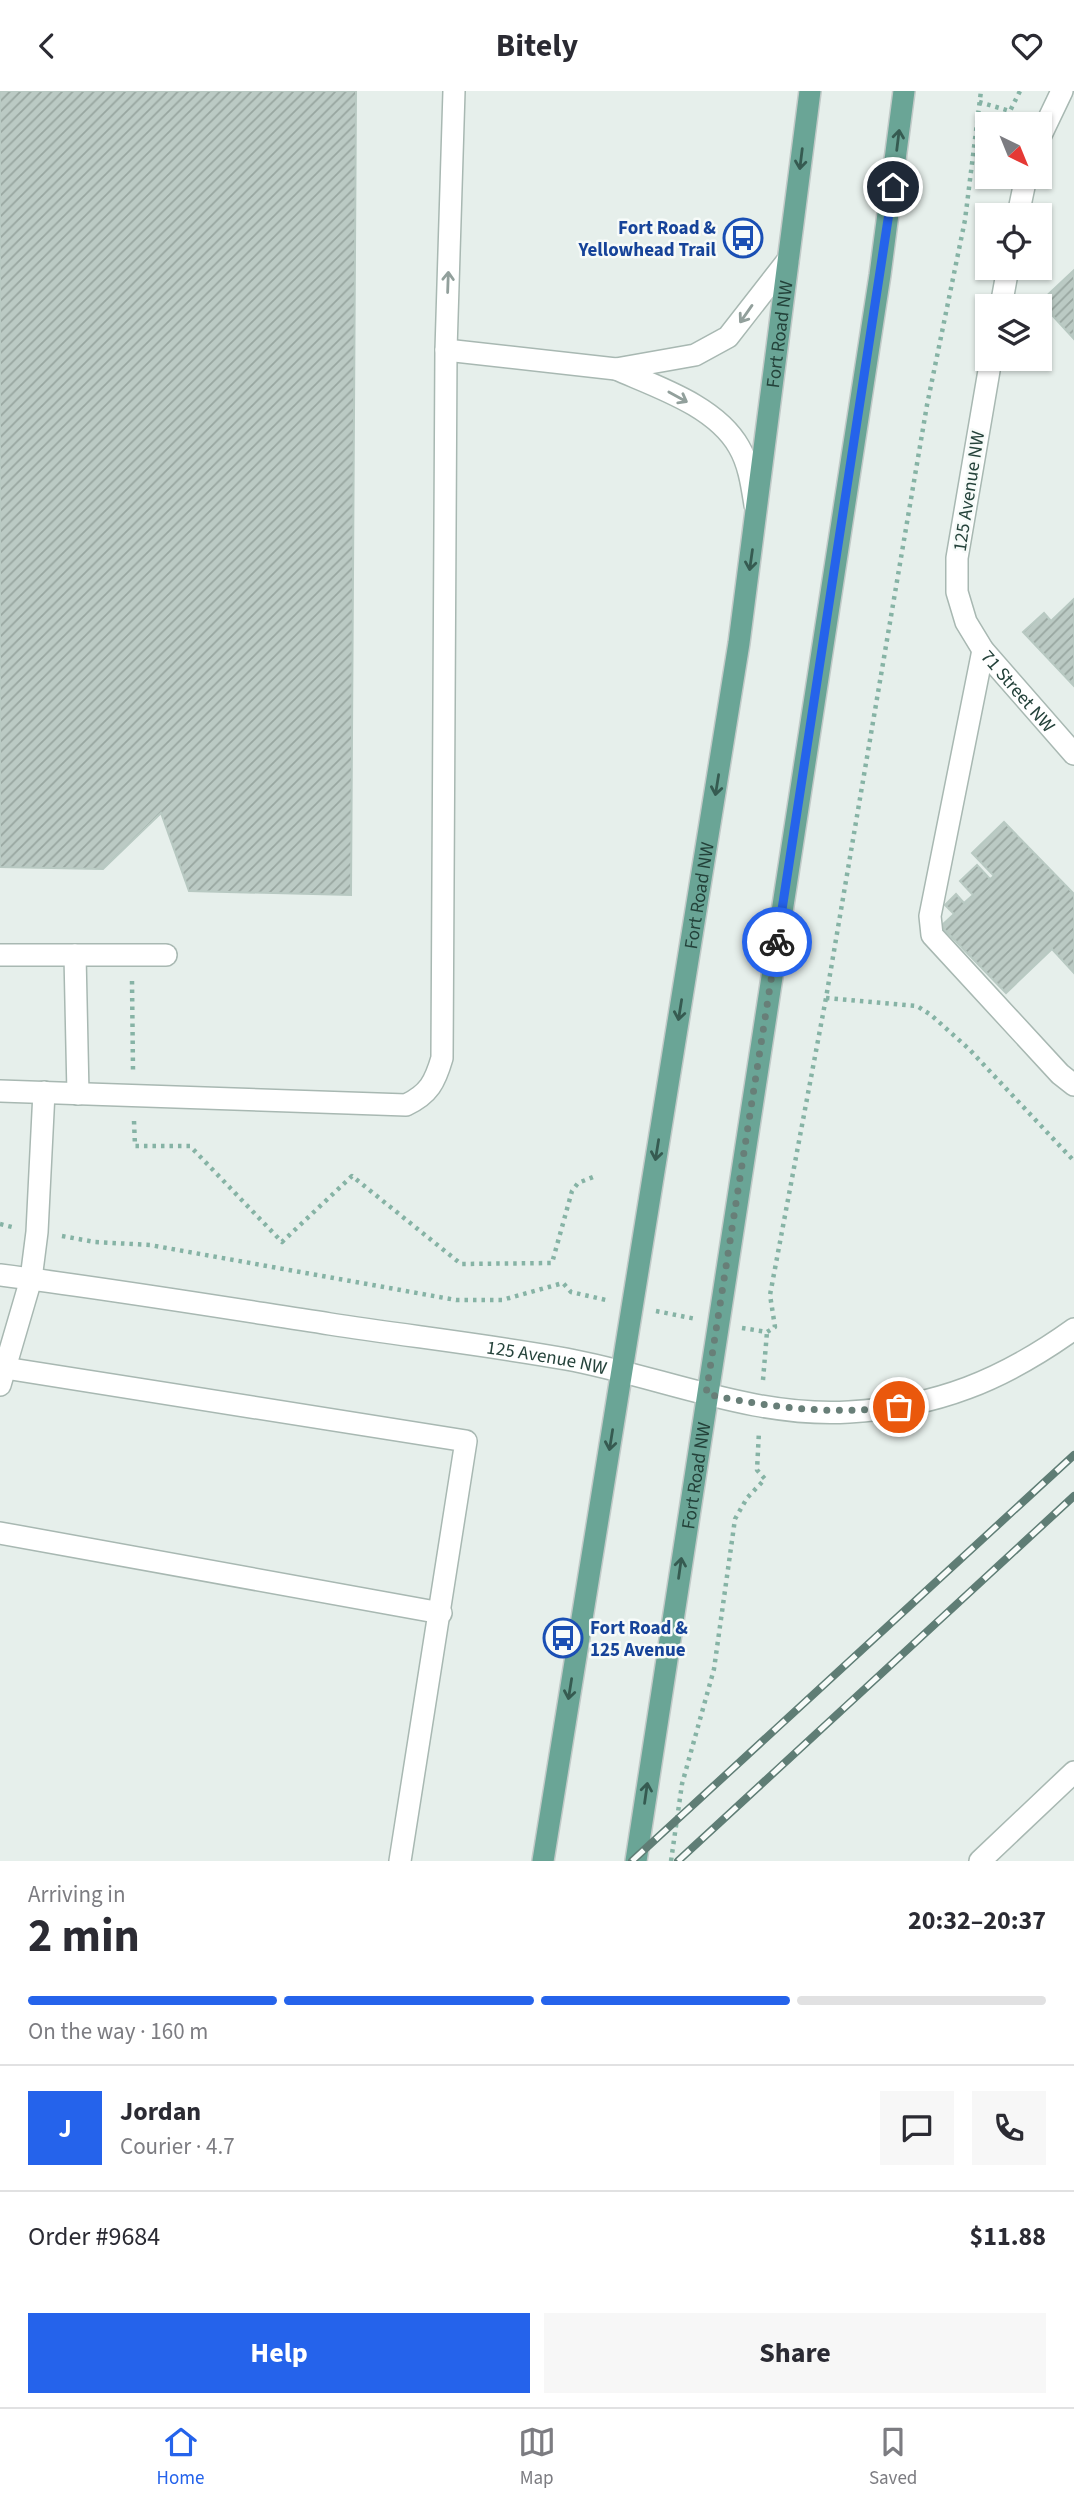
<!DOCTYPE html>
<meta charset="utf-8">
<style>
body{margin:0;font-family:"Source Sans 3",sans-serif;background:#f7f7f7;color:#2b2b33;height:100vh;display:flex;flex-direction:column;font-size:26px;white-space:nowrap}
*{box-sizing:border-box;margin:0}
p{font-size:23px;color:#7c7c81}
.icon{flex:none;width:38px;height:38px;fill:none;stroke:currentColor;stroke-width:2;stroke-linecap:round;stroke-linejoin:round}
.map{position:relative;height:1770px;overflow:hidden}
.drawer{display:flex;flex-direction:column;background:#fff;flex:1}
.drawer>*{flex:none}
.needle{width:46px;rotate:137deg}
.fabs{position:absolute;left:975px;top:21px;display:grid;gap:14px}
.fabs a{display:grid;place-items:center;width:77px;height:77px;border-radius:0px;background:#fff;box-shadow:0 2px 5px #0004;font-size:35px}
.pin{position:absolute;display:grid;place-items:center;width:60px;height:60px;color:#fff;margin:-30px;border:4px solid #fff;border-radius:50%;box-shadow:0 2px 7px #0007}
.courier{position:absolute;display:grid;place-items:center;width:70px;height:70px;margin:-35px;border:5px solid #2563eb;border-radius:50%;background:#fff;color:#222;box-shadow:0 2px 9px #0007}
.summary em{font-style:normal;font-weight:700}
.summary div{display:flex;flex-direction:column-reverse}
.summary{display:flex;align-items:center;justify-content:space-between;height:119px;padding:0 28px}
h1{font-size:46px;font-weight:700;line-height:52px}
.bar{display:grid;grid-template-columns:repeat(4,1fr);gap:10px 7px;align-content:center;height:84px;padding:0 28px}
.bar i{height:9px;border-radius:5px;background:#e1e1e2}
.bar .current{background:#2563eb}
.bar p{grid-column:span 4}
.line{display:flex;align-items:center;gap:18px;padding:0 28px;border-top:2px solid #e1e1e2}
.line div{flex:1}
.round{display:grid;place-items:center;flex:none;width:74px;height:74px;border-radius:0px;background:#f7f7f7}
.cta{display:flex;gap:14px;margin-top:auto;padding:14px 28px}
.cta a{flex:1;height:80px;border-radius:0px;background:#2563eb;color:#fff;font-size:28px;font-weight:700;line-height:80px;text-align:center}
.cta a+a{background:#f7f7f7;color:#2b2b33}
header{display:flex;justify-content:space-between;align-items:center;height:91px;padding:0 28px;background:#fff;font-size:32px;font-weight:700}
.tabs{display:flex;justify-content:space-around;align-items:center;height:98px;border-top:2px solid #e1e1e2;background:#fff;font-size:19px;color:#7c7c81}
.tabs a{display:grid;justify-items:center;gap:4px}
.tabs .current{color:#2563eb}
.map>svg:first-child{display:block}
.building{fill:url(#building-hatch);stroke:#b8c9c2;stroke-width:2}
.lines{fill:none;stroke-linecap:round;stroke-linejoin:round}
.minor-casing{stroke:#a8b8b2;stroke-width:24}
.major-casing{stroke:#c2cac8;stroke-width:24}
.path{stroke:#86b3a5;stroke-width:4.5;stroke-dasharray:3.5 5;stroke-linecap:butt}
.minor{stroke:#fff;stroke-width:21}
.major{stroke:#6aa596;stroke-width:21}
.rail-casing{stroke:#5f7d75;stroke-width:8}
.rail{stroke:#f7fbf9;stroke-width:5;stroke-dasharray:16;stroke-linecap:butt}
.oneway{stroke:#365b51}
.oneway2{stroke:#92a09c}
.done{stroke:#687f78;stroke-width:7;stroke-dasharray:0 12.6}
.route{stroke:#2563eb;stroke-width:9}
.labels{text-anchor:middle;stroke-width:5;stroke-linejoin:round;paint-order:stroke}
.transit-label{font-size:19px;font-weight:bold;fill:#164399;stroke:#f7fbf9;text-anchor:end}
.street-label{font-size:19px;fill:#24423a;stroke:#f7fbf9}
</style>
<header><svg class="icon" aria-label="back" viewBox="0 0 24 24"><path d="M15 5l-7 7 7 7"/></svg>Bitely<svg class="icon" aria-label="heart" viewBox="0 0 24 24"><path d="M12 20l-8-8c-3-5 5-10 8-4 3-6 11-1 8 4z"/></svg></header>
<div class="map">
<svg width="1074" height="1770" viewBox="0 0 1074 1770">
<defs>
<pattern id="building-hatch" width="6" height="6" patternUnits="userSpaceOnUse" patternTransform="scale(1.75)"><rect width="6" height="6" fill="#bbcac4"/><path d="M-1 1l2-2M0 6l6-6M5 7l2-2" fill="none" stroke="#98a6a0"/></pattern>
</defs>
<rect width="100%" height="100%" fill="#e6efeb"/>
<path class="building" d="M0 0H356L351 804 189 800 161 722 103 778 0 776Z
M1074 179V248L1040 211Z
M1074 508V595L1023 541 1044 522 1051 530Z
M1004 731 1074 803V882L1052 858 1006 902 941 835 954 823 945 814 956 803 964 812 973 804 960 790 977 774 990 788 994 785 972 762Z"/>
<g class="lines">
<defs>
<g id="minor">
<path d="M1040 46 1062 0"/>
<path d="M1018 124 1026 86"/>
<path d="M1001 215 1008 177"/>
<path d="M446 259 616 278 695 264 728 246 788 169"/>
<path id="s1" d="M991 268 957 467V501L966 531 983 559 1074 663"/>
<path d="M616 278C657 296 716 315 739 356 749 373 752 395 755 414"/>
<path d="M983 559 930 825 932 844 1060 983 1074 994"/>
<path d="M0 864H166"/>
<path d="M75 864 78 1003"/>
<path d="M0 1000 406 1014C429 1003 435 991 442 967L446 259 454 0"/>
<path id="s2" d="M0 1184C110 1198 220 1216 330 1233 408 1245 488 1254 566 1268 659 1285 753 1327 849 1321 937 1316 1003 1289 1074 1238"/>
<path d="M5 1277 466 1350 400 1770"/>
<path d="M0 1294 31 1188 37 1141 44 1001"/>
<path d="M0 1442 441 1522"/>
<path d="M980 1770 1074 1681"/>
</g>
<g id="major">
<path id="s3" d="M543 1770 739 552 810 0"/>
<path id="s4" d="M636 1770 880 184 904 0"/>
</g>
</defs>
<use href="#minor" class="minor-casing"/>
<use href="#major" class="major-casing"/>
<path class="path" d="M979 11 1010 20 1020 0
M132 890 133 979
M826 907 917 915 931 924 969 958 1074 1070
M134 1030 135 1055H190L282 1151 352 1085 461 1173 552 1172 572 1100 578 1092 593 1086
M0 1133 12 1136
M62 1145 95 1151 150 1154 456 1209H502L563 1192 571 1201 606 1209
M656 1220 696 1228
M742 1237 767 1241 775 1236 770 1204 826 907 927 314 965 129 981 0
M763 1289 767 1241
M671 1770 682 1693 714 1578 735 1428 747 1407 765 1388 757 1379 759 1340"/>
<use href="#minor" class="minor"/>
<use href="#major" class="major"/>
<defs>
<path id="rail" d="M632 1770 1074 1364
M678 1770 1074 1405"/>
</defs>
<use href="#rail" class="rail-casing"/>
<use href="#rail" class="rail"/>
</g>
<defs><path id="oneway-shaft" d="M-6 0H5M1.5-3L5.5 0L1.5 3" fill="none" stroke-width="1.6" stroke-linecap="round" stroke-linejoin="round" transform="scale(1.75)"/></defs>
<g class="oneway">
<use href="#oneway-shaft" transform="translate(898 49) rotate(-83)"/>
<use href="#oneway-shaft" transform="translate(801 68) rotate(97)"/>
<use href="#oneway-shaft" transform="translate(751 469) rotate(98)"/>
<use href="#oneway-shaft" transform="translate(717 694) rotate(99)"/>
<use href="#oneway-shaft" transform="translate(680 919) rotate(99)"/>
<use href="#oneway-shaft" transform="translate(657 1059) rotate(99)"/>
<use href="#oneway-shaft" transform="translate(611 1349) rotate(99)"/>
<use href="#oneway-shaft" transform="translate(680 1477) rotate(-82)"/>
<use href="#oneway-shaft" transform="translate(570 1598) rotate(99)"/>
<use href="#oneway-shaft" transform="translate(646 1702) rotate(-82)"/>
</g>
<g class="oneway2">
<use href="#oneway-shaft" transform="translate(448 191) rotate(-88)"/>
<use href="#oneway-shaft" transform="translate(746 223) rotate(125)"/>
<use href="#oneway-shaft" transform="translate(678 306) rotate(29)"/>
</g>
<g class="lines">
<path class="done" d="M777 851 706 1303C774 1317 830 1324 899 1316"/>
<path class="route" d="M777 851 893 96"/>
</g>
<defs>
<symbol id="bus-ring" viewBox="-11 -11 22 22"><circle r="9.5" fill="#f7fbf9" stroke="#1a4fb4" stroke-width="1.5"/><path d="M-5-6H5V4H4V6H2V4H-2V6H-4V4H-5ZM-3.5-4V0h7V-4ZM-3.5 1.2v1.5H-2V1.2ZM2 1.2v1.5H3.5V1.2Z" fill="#1a4fb4"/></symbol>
</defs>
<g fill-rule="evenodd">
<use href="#bus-ring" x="721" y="125" width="44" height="44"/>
<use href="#bus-ring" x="541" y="1525" width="44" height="44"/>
</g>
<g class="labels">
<g class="transit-label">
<text x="716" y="143">Fort Road &amp;<tspan x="716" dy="22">Yellowhead Trail</tspan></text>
<text x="590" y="1543" text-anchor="start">Fort Road &amp;<tspan x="590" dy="22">125 Avenue</tspan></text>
</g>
<g class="street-label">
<text dy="7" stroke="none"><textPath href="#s3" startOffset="1545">Fort Road NW</textPath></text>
<text transform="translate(968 400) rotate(-81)" y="7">125 Avenue NW</text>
<text dy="7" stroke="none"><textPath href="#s1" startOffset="354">71 Street NW</textPath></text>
<text dy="7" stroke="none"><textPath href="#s3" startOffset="978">Fort Road NW</textPath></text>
<text dy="7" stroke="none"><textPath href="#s2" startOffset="553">125 Avenue NW</textPath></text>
<text dy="7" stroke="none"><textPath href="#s4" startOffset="390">Fort Road NW</textPath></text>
</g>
</g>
</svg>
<div class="fabs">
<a><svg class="needle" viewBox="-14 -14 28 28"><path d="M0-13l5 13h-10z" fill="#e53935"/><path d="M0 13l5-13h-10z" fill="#7c7c81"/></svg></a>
<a><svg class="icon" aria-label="locate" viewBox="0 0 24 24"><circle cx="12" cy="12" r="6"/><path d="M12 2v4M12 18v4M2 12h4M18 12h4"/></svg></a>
<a><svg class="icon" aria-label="layers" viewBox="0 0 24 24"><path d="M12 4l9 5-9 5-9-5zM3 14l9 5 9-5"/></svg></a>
</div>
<div class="pin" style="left:899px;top:1316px;background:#ea580c"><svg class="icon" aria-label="bag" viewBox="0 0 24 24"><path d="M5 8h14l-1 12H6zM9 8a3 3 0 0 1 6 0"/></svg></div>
<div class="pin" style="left:893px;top:96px;background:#1f2937"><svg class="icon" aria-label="home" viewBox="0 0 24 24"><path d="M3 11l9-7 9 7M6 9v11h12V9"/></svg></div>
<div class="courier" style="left:777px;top:851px"><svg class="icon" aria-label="bike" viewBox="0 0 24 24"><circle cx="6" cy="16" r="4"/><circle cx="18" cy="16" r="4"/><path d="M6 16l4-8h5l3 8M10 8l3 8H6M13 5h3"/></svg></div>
</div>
<section class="drawer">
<div class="summary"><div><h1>2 min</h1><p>Arriving in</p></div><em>20:32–20:37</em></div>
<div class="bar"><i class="current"></i><i class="current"></i><i class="current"></i><i></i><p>On the way · 160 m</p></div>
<div class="line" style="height:126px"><b class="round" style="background:#2563eb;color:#fff">J</b><div><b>Jordan</b><p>Courier · 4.7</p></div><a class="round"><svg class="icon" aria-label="chat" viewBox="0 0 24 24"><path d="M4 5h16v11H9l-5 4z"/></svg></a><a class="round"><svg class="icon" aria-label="phone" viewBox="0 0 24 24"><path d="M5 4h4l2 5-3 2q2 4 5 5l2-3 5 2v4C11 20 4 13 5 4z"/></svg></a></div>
<div class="line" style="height:91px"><div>Order #9684</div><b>$11.88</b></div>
<div class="cta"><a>Help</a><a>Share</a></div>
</section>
<nav class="tabs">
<a class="current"><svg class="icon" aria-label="home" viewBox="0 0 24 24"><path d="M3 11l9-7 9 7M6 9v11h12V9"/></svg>Home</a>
<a><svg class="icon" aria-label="map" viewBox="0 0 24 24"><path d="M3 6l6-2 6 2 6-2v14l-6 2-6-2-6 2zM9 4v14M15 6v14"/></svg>Map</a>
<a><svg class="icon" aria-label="saved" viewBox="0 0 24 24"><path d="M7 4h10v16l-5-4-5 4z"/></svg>Saved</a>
</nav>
